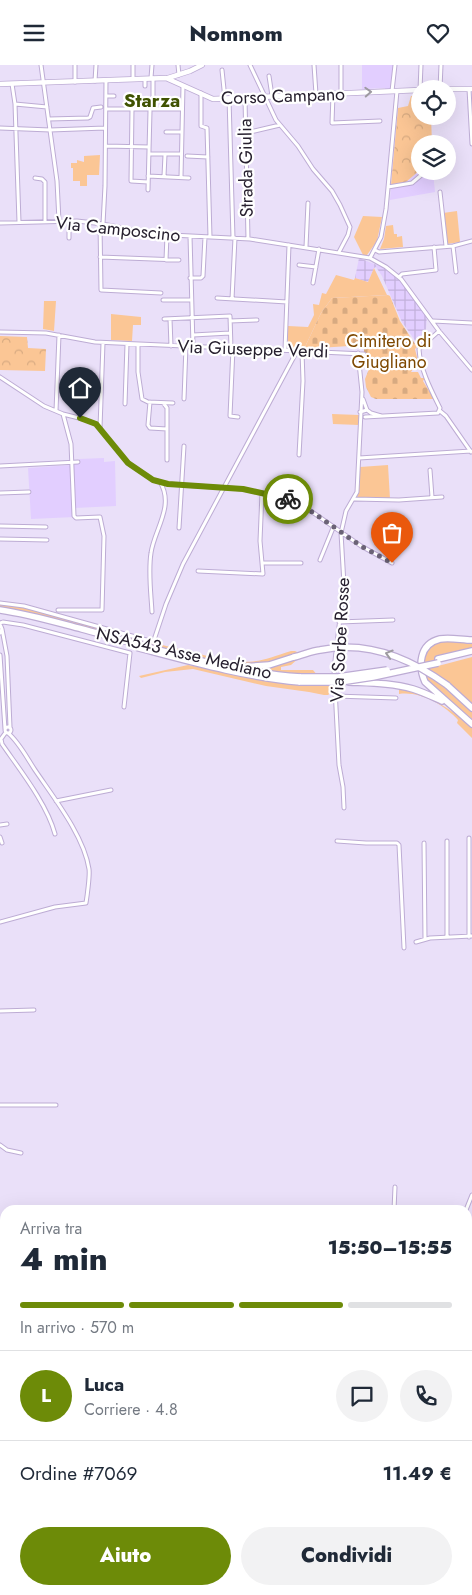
<!DOCTYPE html>
<html lang="it">
<meta charset="utf-8">
<style>
body{margin:0;font-family:Jost,sans-serif;background:#f2f2f3;color:#1f2937;height:100vh;display:flex;flex-direction:column;font-size:19px;white-space:nowrap}
*{box-sizing:border-box;margin:0}
p{font-size:16px;color:#747a83}
.icon{flex:none;width:28px;height:28px;fill:none;stroke:currentColor;stroke-width:2;stroke-linecap:round;stroke-linejoin:round}
.map{position:relative;flex:1;overflow:hidden}
.details{position:absolute;left:0px;top:1140px;width:472px;height:390px;display:flex;flex-direction:column;background:#fff;border-radius:15px 15px 0 0;box-shadow:0 5px 20px #0002}
.details>*{flex:none}
.controls{position:absolute;left:411px;top:15px;display:grid;gap:10px}
.controls a{display:grid;place-items:center;width:45px;height:45px;border-radius:50%;background:#fff;box-shadow:0 5px 20px #0002;font-size:25px}
.pin{position:absolute;display:grid;place-items:center;width:42px;height:42px;color:#fff;margin:-51px -21px;border-radius:50% 50% 50% 0;rotate:-45deg;box-shadow:0 0 5px #0007}
.pin .icon{rotate:45deg}
.courier{position:absolute;display:grid;place-items:center;width:50px;height:50px;margin:-25px;border:4px solid #6d8b08;border-radius:50%;background:#fff;color:#222;box-shadow:0 1px 6px #0007}
.headline em{font-style:normal;font-weight:800}
.headline div{display:flex;flex-direction:column-reverse}
.headline{display:flex;align-items:center;justify-content:space-between;height:85px;padding:0 20px}
h1{font-size:32px;font-weight:800;line-height:38px}
.bar{display:grid;grid-template-columns:repeat(4,1fr);gap:8px 5px;align-content:center;height:60px;padding:0 20px}
.bar i{height:6px;border-radius:4px;background:#e0e1e3}
.bar .active{background:#6d8b08}
.bar p{grid-column:span 4}
.line{display:flex;align-items:center;gap:12px;padding:0 20px;border-top:1px solid #e0e1e3}
.line div{flex:1}
.round{display:grid;place-items:center;flex:none;width:52px;height:52px;border-radius:26px;background:#f2f2f3}
.action{display:flex;gap:10px;margin-top:auto;padding:10px 20px}
.action a{flex:1;height:58px;border-radius:30px;background:#6d8b08;color:#fff;font-size:20px;font-weight:800;line-height:58px;text-align:center}
.action a+a{background:#f2f2f3;color:#1f2937}
header{display:flex;justify-content:space-between;align-items:center;height:65px;padding:0 20px;background:#fff;font-size:22px;font-weight:800}
.map>svg:first-child{display:block}
.built{fill:#e2ceff}
.industrial{fill:url(#industrial-grid)}
.grass{fill:#fbc695}
.cemetery{fill:url(#cemetery-stones)}
.park{fill:url(#park-crowns)}
.lines{fill:none;stroke-linecap:round;stroke-linejoin:round}
.minor-casing{stroke:#bdacd4;stroke-width:5}
.major-casing{stroke:#bdacd4;stroke-width:6}
.highway-casing{stroke:#bdacd4;stroke-width:8}
.minor{stroke:#fff;stroke-width:3}
.major{stroke:#fff;stroke-width:4.5}
.highway{stroke:#fff;stroke-width:5.5}
.highway-bridge-casing{stroke:#bdacd4;stroke-width:8;stroke-linecap:butt}
.highway-bridge{stroke:#fff;stroke-width:5.5}
.oneway{stroke:#9e9ba1}
.done{stroke:#6b6376;stroke-width:5;stroke-dasharray:0 9}
.route{stroke:#6d8b08;stroke-width:6}
.labels{text-anchor:middle;stroke-width:4.5;stroke-linejoin:round;paint-order:stroke}
.street-label{font-size:18px;fill:#27202f;stroke:#fff}
.park-label{font-size:18px;fill:#7e4801;stroke:#fff}
.neighbourhood-label{font-size:19px;font-weight:bold;fill:#3f5201;stroke:#fff}
</style>
<header><svg class="icon" aria-label="menu" viewBox="0 0 24 24"><path d="M4 6h16M4 12h16M4 18h16"/></svg>Nomnom<svg class="icon" aria-label="heart" viewBox="0 0 24 24"><path d="M12 20l-8-8c-3-5 5-10 8-4 3-6 11-1 8 4z"/></svg></header>
<div class="map">
<svg width="472" height="1530" viewBox="0 0 472 1530">
<defs>
<pattern id="industrial-grid" width="8" height="8" patternUnits="userSpaceOnUse" patternTransform="scale(1.25)"><rect width="8" height="8" fill="#e2ceff"/><path d="M0 4h8M4 0v8" fill="none" stroke="#c2b1db"/></pattern>
<pattern id="cemetery-stones" width="16" height="16" patternUnits="userSpaceOnUse" patternTransform="scale(1.25)"><rect width="16" height="16" fill="#fbc695"/><path d="M2 7V4a2 2 0 0 1 4 0v3zM10 15v-3a2 2 0 0 1 4 0v3z" fill="#d7aa81"/></pattern>
<pattern id="park-crowns" width="20" height="18" patternUnits="userSpaceOnUse" patternTransform="scale(1.25)"><rect width="20" height="18" fill="#fbc695"/><path d="M2 6a3 3 0 1 1 6 0M12 15a3 3 0 1 1 6 0" fill="none" stroke="#d7aa81"/></pattern>
</defs>
<rect width="100%" height="100%" fill="#eae0f9"/>
<path class="built" d="M362 0H394L392 25 385 26V23L362 24Z
M420 105 433 106 435 127 390 135 391 120 406 117Z
M104 393V397L115 396 116 441 75 443V452L31 454 28 403 72 400 73 398H79V394Z"/>
<path class="industrial" d="M359 193 382 202 400 216 427 251 425 276 419 281 402 257 382 211 376 202 374 203 368 217 355 213Z"/>
<path class="grass" d="M100 90 99 110H87V121H80V116H73V103H71V98H77V95L84 97V91Z
M457 146 460 177 447 179 443 148Z
M363 151 382 152 377 176 367 190H363L354 172Z
M393 160 394 169H397V172L402 171 403 182 380 184 384 174 386 161Z
M374 203 387 230 332 233 321 248 304 284H287L288 261 308 262 314 250 313 239 319 240 322 228 326 229 336 210 354 215 355 213 368 217Z
M44 236H56L54 266 43 264Z
M111 249 141 252V260H133L132 276 111 275Z
M332 349 359 350V360L333 359Z
M388 400 390 434 357 432 359 426 360 402Z
M0 540 16 541 29 544 154 578 228 596C257 599 266 594 291 586H295L299 588 277 596 250 601 229 599 177 588 79 560 0 543Z
M442 576 472 578V584L435 593 438 601 472 592V654L432 621C416 605 420 583 442 576Z
M300 592 291 600 281 602V605H313L318 611 244 604Z
M188 600 265 615 319 621 333 620V626L328 630H324L309 627 266 621 193 604 165 607 141 613 139 611Z
M399 623C430 632 448 641 472 662V673L457 658 458 655C444 640 421 626 399 629Z"/>
<path class="cemetery" d="M388 230 390 231 400 256 417 282 415 284 418 296 411 307H418L421 313H425L423 316 434 334H376L371 332 366 322 365 314 369 304 364 300V280L304 284 321 248 332 233Z"/>
<path class="park" d="M420 30V51H431L432 79H420V105L406 117 391 120 398 43 408 41 411 31Z
M0 271 27 272 28 283 46 284 45 306 0 305Z"/>
<g class="lines">
<defs>
<path id="minor" d="M41 0 57 116 59 156
M133 0V14
M178 0 179 10
M250 0 276 55 298 81 313 104 332 126 340 140 350 162 348 170 339 187
M314 0 316 29
M341 0V28
M222 5 225 34
M269 11 272 31
M151 13 152 0
M153 13V33
M145 14V21
M95 16 96 0
M75 17V0
M12 19 15 39 19 157
M440 24 441 0
M469 24 472 79
M420 25 421 0
M392 26 395 0
M201 28V61L207 63 210 172
M333 29 332 58 380 56
M106 31H114
M229 33 233 173
M245 33 248 174
M15 39 47 42
M106 44H182
M132 44 131 116 148 117
M49 54 88 53 90 52 93 43 101 42
M0 63 50 65 105 63
M166 67H181
M246 68 280 60
M106 81 149 82
M149 89H181
M187 91 208 92
M148 111 189 113
M164 111 165 90
M181 112 183 21
M35 113 42 114 45 117V156
M388 122 412 118 426 106
M148 125 150 46
M440 127 446 181
M69 156V173
M0 158 77 156 103 159 152 169 250 174 370 193 386 202 401 214 439 266 472 305
M100 159 101 225 161 228
M103 159 105 121 106 16
M190 171 193 281
M453 181 456 207
M306 182 308 138
M375 185 379 187 453 181 472 176
M100 192 179 195
M370 193 381 172 386 144 397 26
M166 195 167 170
M299 200 316 202
M399 212 402 209 436 205 434 182
M190 213H201L203 211 205 172
M313 218 319 184
M217 233 287 237
M232 234 235 173
M163 235H191
M164 254 230 251 231 283
M170 254 171 281
M230 256 257 255
M433 256 472 258
M0 267 46 268 95 277 364 289
M193 270 230 268
M138 279V307L142 334 148 337 173 338
M233 283 230 351 238 352
M285 285 289 180
M358 288 362 327
M0 312 44 341 63 349 83 354 96 359 128 398 153 415 168 419 243 424 287 434 305 442 361 481 392 498
M184 334 186 281
M363 334 367 345
M150 337 148 360 150 363 167 364
M125 339 127 279
M164 339 167 343V395
M56 346 59 270
M440 346 446 351 471 387
M360 347 367 345 371 348 381 351
M365 352 438 348 440 343C431 325 420 304 419 284L439 266
M100 363 103 278
M299 390 303 316 302 286
M359 393 471 386
M0 401 78 397
M430 405 432 432
M0 428 29 427
M354 434 399 435 442 432
M292 454 294 437
M0 461 46 462
M179 463 184 381
M0 474 47 475
M320 495 333 463
M263 498H301
M198 506 263 509 260 476 262 428
M0 538 24 541 150 576 154 575 166 539 183 499 297 286
M58 545H102L104 471 100 452 76 453 74 451 71 379 63 349
M152 547C151 528 148 507 151 488 154 465 175 441 160 417
M339 557 393 555
M0 558 3 557 23 560 130 588 124 642
M0 559 2 564 0 568
M2 564 7 591 10 662
M0 590 5 664
M335 631 396 633
M5 665a3 3 0 1 1 6 0a3 3 0 1 1-6 0Z
M6 667 1 674 2 679C20 705 47 739 55 769
M56 736 111 725
M344 743 343 722 339 700 334 604 344 519 341 468 346 446 357 427 362 327
M0 760 7 759
M0 772 2 778
M337 776 366 778H397L399 780 404 883
M447 776V872
M424 778 425 874
M0 857 55 842 86 838C87 832 90 810 89 804 84 771 54 733 35 705 27 693 19 677 8 668
M469 872V773
M416 877 430 873 472 871
M0 946 34 945
M0 1040H56
M0 1080 7 1085 21 1088
M394 1145 395 1122
M466 1145 472 1130
M468 1282H472
M468 1319H472
M471 1383V1406
M468 1436H472
M468 1458H472
M2 1464 3 1488
M468 1479 472 1477
M468 1501H472
M94 1525V1530
M155 1525V1530
M192 1525 196 1529 201 1530
M235 1525V1530
M257 1525V1530
M280 1525V1530
M321 1525 322 1530
M376 1525 443 1527
M44 1530V1525
M359 1530V1525
M465 1530V1525"/>
<path id="major" d="M168 13 190 6 202 0
M0 19 166 13 213 34 420 25
M448 24H472
M0 1464H5
M468 1474 472 1475"/>
<path id="highway" d="M0 545C28 549 55 557 82 564 154 583 226 607 301 612
M472 575C462 575 450 572 440 574 419 579 418 601 425 617L472 659
M139 583C192 597 245 612 300 617
M438 594 472 586
M242 602 269 600 294 592
M349 617C371 618 392 618 413 624 423 627 433 632 442 636
M447 620 472 643"/>
</defs>
<use href="#minor" class="minor-casing"/>
<use href="#major" class="major-casing"/>
<use href="#highway" class="highway-casing"/>
<use href="#minor" class="minor"/>
<use href="#major" class="major"/>
<use href="#highway" class="highway"/>
<defs>
<path id="highway-bridge" d="M294 592C303 590 311 586 320 585 366 575 410 593 447 620
M301 612H338L387 605
M300 617H340L373 612 438 598"/>
</defs>
<use href="#highway-bridge" class="highway-bridge-casing"/>
<use href="#highway-bridge" class="highway-bridge"/>
</g>
<defs><path id="oneway-chevron" d="M-2-3.5L2.5 0L-2 3.5" fill="none" stroke-width="1.6" stroke-linecap="round" stroke-linejoin="round" transform="scale(1.25)"/></defs>
<g class="oneway">
<use href="#oneway-chevron" transform="translate(368 27) rotate(-3)"/>
<use href="#oneway-chevron" transform="translate(389 589) rotate(-163)"/>
</g>
<g class="lines">
<path class="done" d="M288 434 305 442 361 481 392 498"/>
<path class="route" d="M80 353 96 359 128 398 153 415 168 419 243 424 288 434"/>
</g>
<g class="labels">
<g class="street-label">
<text transform="translate(283 31) rotate(-2)" y="6">Corso Campano</text>
<text transform="translate(246 103) rotate(-91)" y="6">Strada Giulia</text>
<text transform="translate(118 164) rotate(6)" y="6">Via Camposcino</text>
<text transform="translate(253 284) rotate(2)" y="6">Via Giuseppe Verdi</text>
<text transform="translate(340 575) rotate(-87)" y="6">Via Sorbe Rosse</text>
<text transform="translate(184 588) rotate(13)" y="6">NSA543 Asse Mediano</text>
</g>
<g class="park-label">
<text x="389" y="282">Cimitero di<tspan x="389" dy="21">Giugliano</tspan></text>
</g>
<g class="neighbourhood-label">
<text x="152" y="42">Starza</text>
</g>
</g>
</svg>
<div class="controls">
<a><svg class="icon" aria-label="locate" viewBox="0 0 24 24"><circle cx="12" cy="12" r="6"/><path d="M12 2v4M12 18v4M2 12h4M18 12h4"/></svg></a>
<a><svg class="icon" aria-label="layers" viewBox="0 0 24 24"><path d="M12 4l9 5-9 5-9-5zM3 14l9 5 9-5"/></svg></a>
</div>
<div class="pin" style="left:392px;top:498px;background:#ea580c"><svg class="icon" aria-label="bag" viewBox="0 0 24 24"><path d="M5 8h14l-1 12H6zM9 8a3 3 0 0 1 6 0"/></svg></div>
<div class="pin" style="left:80px;top:353px;background:#1f2937"><svg class="icon" aria-label="home" viewBox="0 0 24 24"><path d="M3 11l9-7 9 7M6 9v11h12V9"/></svg></div>
<div class="courier" style="left:288px;top:434px"><svg class="icon" aria-label="bike" viewBox="0 0 24 24"><circle cx="6" cy="16" r="4"/><circle cx="18" cy="16" r="4"/><path d="M6 16l4-8h5l3 8M10 8l3 8H6M13 5h3"/></svg></div>
<section class="details">
<div class="headline"><div><h1>4 min</h1><p>Arriva tra</p></div><em>15:50–15:55</em></div>
<div class="bar"><i class="active"></i><i class="active"></i><i class="active"></i><i></i><p>In arrivo · 570 m</p></div>
<div class="line" style="height:90px"><b class="round" style="background:#6d8b08;color:#fff">L</b><div><b>Luca</b><p>Corriere · 4.8</p></div><a class="round"><svg class="icon" aria-label="chat" viewBox="0 0 24 24"><path d="M4 5h16v11H9l-5 4z"/></svg></a><a class="round"><svg class="icon" aria-label="phone" viewBox="0 0 24 24"><path d="M5 4h4l2 5-3 2q2 4 5 5l2-3 5 2v4C11 20 4 13 5 4z"/></svg></a></div>
<div class="line" style="height:65px"><div>Ordine #7069</div><b>11.49 €</b></div>
<div class="action"><a>Aiuto</a><a>Condividi</a></div>
</section>
</div>
